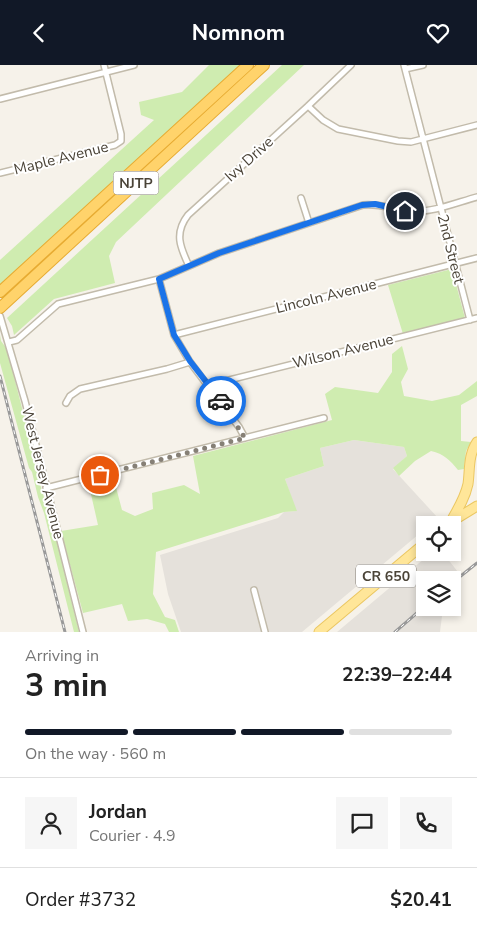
<!DOCTYPE html>
<meta charset="utf-8">
<style>
body{margin:0;font-family:"Nunito Sans",sans-serif;background:#f6f6f6;color:#222;height:100vh;display:flex;flex-direction:column;font-size:19px;white-space:nowrap}
*{box-sizing:border-box;margin:0}
p{font-size:16px;color:#767676}
.icon{flex:none;width:28px;height:28px;fill:none;stroke:currentColor;stroke-width:2;stroke-linecap:round;stroke-linejoin:round}
.map{position:relative;height:567px;overflow:hidden}
.drawer{display:flex;flex-direction:column;background:#fff;flex:1}
.drawer>*{flex:none}
.tools{position:absolute;left:416px;top:451px;display:grid;gap:10px}
.tools a{display:grid;place-items:center;width:45px;height:45px;border-radius:0px;background:#fff;box-shadow:0 2px 8px #0003;font-size:25px}
.pin{position:absolute;display:grid;place-items:center;width:42px;height:42px;color:#fff;margin:-21px;border:2px solid #fff;border-radius:50%;box-shadow:0 1px 5px #0007}
.courier{position:absolute;display:grid;place-items:center;width:50px;height:50px;margin:-25px;border:4px solid #1a73e8;border-radius:50%;background:#fff;color:#222;box-shadow:0 1px 6px #0007}
.summary em{font-style:normal;font-weight:700}
.summary div{display:flex;flex-direction:column-reverse}
.summary{display:flex;align-items:center;justify-content:space-between;height:85px;padding:0 25px}
h1{font-size:32px;font-weight:700;line-height:38px}
.bar{display:grid;grid-template-columns:repeat(4,1fr);gap:8px 5px;align-content:center;height:60px;padding:0 25px}
.bar i{height:6px;border-radius:4px;background:#e0e0e0}
.bar .current{background:#111827}
.bar p{grid-column:span 4}
.line{display:flex;align-items:center;gap:12px;padding:0 25px;border-top:1px solid #e0e0e0}
.line div{flex:1}
.round{display:grid;place-items:center;flex:none;width:52px;height:52px;border-radius:0px;background:#f6f6f6}
header{display:flex;justify-content:space-between;align-items:center;height:65px;padding:0 25px;background:#111827;color:#fff;font-size:22px;font-weight:700}
.map>svg:first-child{display:block}
.industrial{fill:#e5e1db}
.green{fill:#cfecb0}
.lines{fill:none;stroke-linecap:round;stroke-linejoin:round}
.minor-casing{stroke:#c2bbab;stroke-width:8}
.primary-casing{stroke:#ebc762;stroke-width:11}
.motorway-casing{stroke:#e7ab32;stroke-width:12}
.minor{stroke:#fff;stroke-width:5}
.primary{stroke:#ffe699;stroke-width:9}
.motorway{stroke:#ffd36b;stroke-width:10}
.rail-casing{stroke:#999;stroke-width:3}
.rail{stroke:#fff;stroke-width:1;stroke-dasharray:4;stroke-linecap:butt}
.done{stroke:#868076;stroke-width:5;stroke-dasharray:0 9}
.route{stroke:#1a73e8;stroke-width:6}
.labels{text-anchor:middle;stroke-width:4;stroke-linejoin:round;paint-order:stroke}
.shield{fill:#fff;stroke:#807b73;stroke-width:1}
.shield-label{font-size:14px;font-weight:bold;fill:#4a4337}
.street-label{font-size:15px;fill:#4a4337;stroke:#fff}
</style>
<header><svg class="icon" aria-label="back" viewBox="0 0 24 24"><path d="M15 5l-7 7 7 7"/></svg>Nomnom<svg class="icon" aria-label="heart" viewBox="0 0 24 24"><path d="M12 20l-8-8c-3-5 5-10 8-4 3-6 11-1 8 4z"/></svg></header>
<div class="map">
<svg width="477" height="567" viewBox="0 0 477 567">
<rect width="100%" height="100%" fill="#f6f2ea"/>
<path class="industrial" d="M354 375 404 382 407 391 393 404 438 453 430 460H425V464L302 567H181L168 529 160 490 278 453 284 447 296 446 285 414 324 401 320 383Z
M431 488H443L458 507 453 517 452 515H425V542L443 543 440 567H337Z"/>
<path class="green" d="M209 0H242L0 222V195L154 55 141 50 139 37 182 27Z
M282 0H304L116 177 109 191 115 218 54 234 14 270 12 261 7 253Z
M452 204 465 253 403 269 388 220Z
M0 270 1 276 7 284 39 410 40 419 56 473 79 567H74L44 448 38 432 32 407 29 403 0 298Z
M402 281 408 304 401 317 404 331 432 336 459 330 477 316V331L461 340V376L471 377 466 386 464 404 458 405C450 395 444 389 431 386L415 396 399 411 393 403 407 391 404 382 354 375 320 383 324 401 285 414 297 446 284 447 156 487 153 529 165 552 175 555 179 567H169L165 559 147 554 128 556 122 539 83 548 61 466 98 460 88 416 113 411 122 445 135 451 153 444 152 428 184 420 200 429 193 391 332 355 325 329 335 322 378 328 392 307V289Z"/>
<g class="lines">
<defs>
<path id="minor" d="M404 0 470 255
M405 4 423 0
M0 34 134 0
M308 41 323 55 338 64 398 76 411 77 477 60
M0 108 115 80 121 76V69L104 0
M301 133 309 158
M189 201C180 182 174 168 188 150L308 41 351 0
M159 214 174 270 190 297 239 362 245 373
M0 251 25 336 83 567
M174 270 477 193
M9 277 17 275 58 239 159 214 219 188 363 140C380 138 395 145 412 146 432 148 458 137 477 132
M209 320 477 253
M66 338 70 331 80 324 167 304 190 297
M46 423 324 353
M254 525 265 567"/>
<path id="primary" d="M451 456C458 444 465 433 468 419 470 405 468 390 477 377
M446 460 477 441
M319 567 425 478"/>
<path id="motorway" d="M0 227 248 0
M0 243 264 0"/>
</defs>
<use href="#minor" class="minor-casing"/>
<use href="#primary" class="primary-casing"/>
<use href="#motorway" class="motorway-casing"/>
<use href="#minor" class="minor"/>
<use href="#primary" class="primary"/>
<use href="#motorway" class="motorway"/>
<defs>
<path id="rail" d="M0 311 65 567
M452 518 477 498
M395 567 425 541"/>
</defs>
<use href="#rail" class="rail-casing"/>
<use href="#rail" class="rail"/>
</g>
<g class="lines">
<path class="done" d="M100 410 245 373 221 336"/>
<path class="route" d="M221 336 190 296 174 270 159 214 219 188 362 140 375 139 405 146"/>
</g>
<g class="labels">
<g class="shield">
<rect x="113.5" y="106.5" width="45" height="23" rx="4"/>
<rect x="356" y="499.5" width="60" height="23" rx="4"/>
</g>
<g class="shield-label">
<text x="136" y="123">NJTP</text>
<text x="386" y="516">CR 650</text>
</g>
<g class="street-label">
<text transform="translate(61 93) rotate(-14)" y="5">Maple Avenue</text>
<text transform="translate(249 94) rotate(-42)" y="5">Ivy Drive</text>
<text transform="translate(451 184) rotate(76)" y="5">2nd Street</text>
<text transform="translate(326 231) rotate(-14)" y="5">Lincoln Avenue</text>
<text transform="translate(343 286) rotate(-14)" y="5">Wilson Avenue</text>
<text transform="translate(43 408) rotate(76)" y="5">West Jersey Avenue</text>
</g>
</g>
</svg>
<div class="tools">
<a><svg class="icon" aria-label="locate" viewBox="0 0 24 24"><circle cx="12" cy="12" r="6"/><path d="M12 2v4M12 18v4M2 12h4M18 12h4"/></svg></a>
<a><svg class="icon" aria-label="layers" viewBox="0 0 24 24"><path d="M12 4l9 5-9 5-9-5zM3 14l9 5 9-5"/></svg></a>
</div>
<div class="pin" style="left:100px;top:410px;background:#ea580c"><svg class="icon" aria-label="bag" viewBox="0 0 24 24"><path d="M5 8h14l-1 12H6zM9 8a3 3 0 0 1 6 0"/></svg></div>
<div class="pin" style="left:405px;top:146px;background:#1f2937"><svg class="icon" aria-label="home" viewBox="0 0 24 24"><path d="M3 11l9-7 9 7M6 9v11h12V9"/></svg></div>
<div class="courier" style="left:221px;top:336px"><svg class="icon" aria-label="car" viewBox="0 0 24 24"><path d="M5 17H2v-5l4-1 3-4h7l3 4 3 1v5h-3M9 17h6M6 11h13"/><circle cx="7" cy="17" r="2"/><circle cx="17" cy="17" r="2"/></svg></div>
</div>
<section class="drawer">
<div class="summary"><div><h1>3 min</h1><p>Arriving in</p></div><em>22:39–22:44</em></div>
<div class="bar"><i class="current"></i><i class="current"></i><i class="current"></i><i></i><p>On the way · 560 m</p></div>
<div class="line" style="height:90px"><a class="round"><svg class="icon" aria-label="person" viewBox="0 0 24 24"><circle cx="12" cy="8" r="4"/><path d="M4 21q1-7 8-7t8 7"/></svg></a><div><b>Jordan</b><p>Courier · 4.9</p></div><a class="round"><svg class="icon" aria-label="chat" viewBox="0 0 24 24"><path d="M4 5h16v11H9l-5 4z"/></svg></a><a class="round"><svg class="icon" aria-label="phone" viewBox="0 0 24 24"><path d="M5 4h4l2 5-3 2q2 4 5 5l2-3 5 2v4C11 20 4 13 5 4z"/></svg></a></div>
<div class="line" style="height:65px"><div>Order #3732</div><b>$20.41</b></div>
</section>
